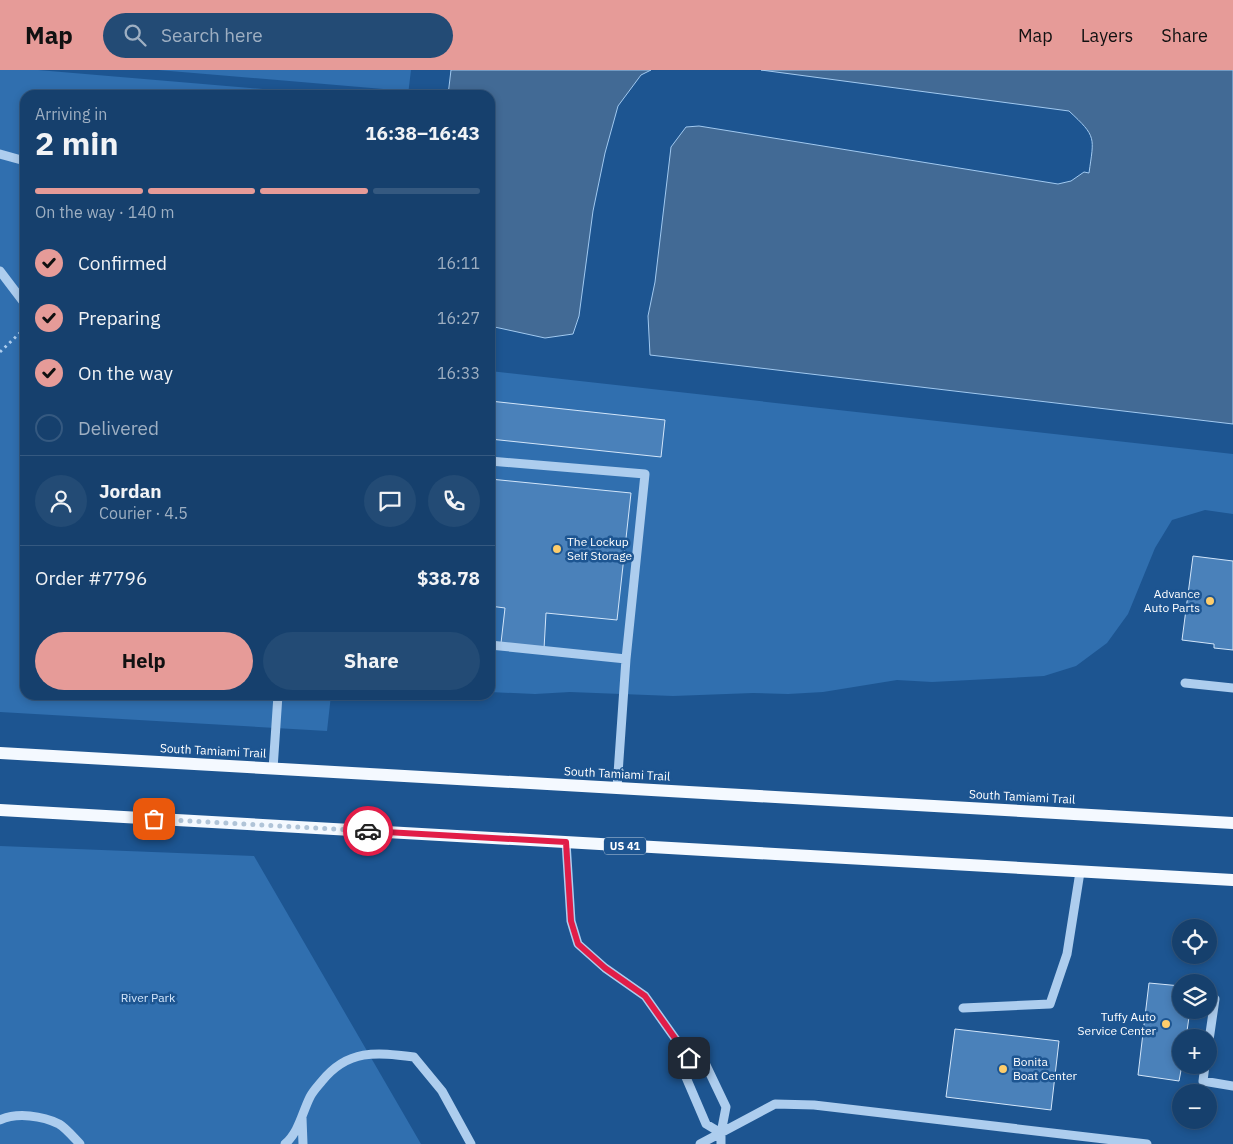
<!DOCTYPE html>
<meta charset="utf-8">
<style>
body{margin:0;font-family:"IBM Plex Sans",sans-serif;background:#234b75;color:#f1f3f6;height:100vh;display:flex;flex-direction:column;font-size:19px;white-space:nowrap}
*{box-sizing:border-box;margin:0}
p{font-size:16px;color:#9eafc2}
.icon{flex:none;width:28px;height:28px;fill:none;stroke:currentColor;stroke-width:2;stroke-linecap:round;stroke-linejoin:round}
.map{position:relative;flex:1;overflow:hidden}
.panel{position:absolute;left:20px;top:20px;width:475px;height:610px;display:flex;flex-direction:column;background:#16406d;border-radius:15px;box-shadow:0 2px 8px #0003,0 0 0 1px #355980}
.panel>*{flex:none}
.fabs{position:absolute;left:1172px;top:849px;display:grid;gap:10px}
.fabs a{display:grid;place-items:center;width:45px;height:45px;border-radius:50%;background:#16406d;box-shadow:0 2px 8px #0003,0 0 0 1px #355980;font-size:25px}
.pin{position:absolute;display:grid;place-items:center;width:42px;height:42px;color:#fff;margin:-21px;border-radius:10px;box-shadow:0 2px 8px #0006}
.courier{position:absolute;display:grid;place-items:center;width:50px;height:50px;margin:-25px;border:4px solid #e11d48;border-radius:50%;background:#fff;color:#222;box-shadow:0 1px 6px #0007}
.overview em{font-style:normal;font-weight:700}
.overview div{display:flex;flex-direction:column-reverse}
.overview{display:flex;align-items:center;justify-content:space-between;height:85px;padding:0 15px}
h1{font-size:32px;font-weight:700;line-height:38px}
.bar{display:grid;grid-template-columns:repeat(4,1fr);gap:8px 5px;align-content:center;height:60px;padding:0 15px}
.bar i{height:6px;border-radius:4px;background:#355980}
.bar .selected{background:#e69b98}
.bar p{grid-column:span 4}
.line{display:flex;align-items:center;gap:12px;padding:0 15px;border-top:1px solid #355980}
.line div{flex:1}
.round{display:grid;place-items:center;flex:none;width:52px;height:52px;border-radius:26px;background:#234b75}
ol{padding:0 15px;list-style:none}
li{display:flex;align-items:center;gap:15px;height:55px}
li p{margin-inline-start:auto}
li .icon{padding:5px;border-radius:50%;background:#e69b98;color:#111;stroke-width:4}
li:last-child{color:#9eafc2}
li i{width:28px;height:28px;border:2px solid #355980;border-radius:50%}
.primary-button{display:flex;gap:10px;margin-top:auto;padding:10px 15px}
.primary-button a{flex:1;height:58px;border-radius:30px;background:#e69b98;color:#111;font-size:20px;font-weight:700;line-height:58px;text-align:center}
.primary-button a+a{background:#234b75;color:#f1f3f6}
header{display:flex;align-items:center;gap:30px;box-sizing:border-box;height:70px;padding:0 25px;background:#e69b98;color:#111}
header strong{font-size:24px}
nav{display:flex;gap:28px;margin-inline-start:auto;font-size:18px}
.search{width:350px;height:45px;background:#234b75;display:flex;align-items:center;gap:12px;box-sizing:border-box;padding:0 18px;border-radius:28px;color:#9eafc2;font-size:19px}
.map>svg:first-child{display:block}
.green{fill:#306faf}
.water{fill:#426a95;stroke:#a1c9f0}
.building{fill:#4a81ba;stroke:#d3e6fa}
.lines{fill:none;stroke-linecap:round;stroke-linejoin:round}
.path{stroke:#adcdee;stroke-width:3;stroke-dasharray:2.5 4;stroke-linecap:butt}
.minor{stroke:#adcdee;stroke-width:9}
.major{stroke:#f4f9ff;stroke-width:12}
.done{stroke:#b0c4d8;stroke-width:5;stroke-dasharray:0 9}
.route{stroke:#e11d48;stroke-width:6}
.poi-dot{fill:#fdcd6c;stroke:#1d5591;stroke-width:2}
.labels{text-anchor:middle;stroke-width:5;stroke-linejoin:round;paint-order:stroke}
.shield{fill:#1d5591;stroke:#bbccde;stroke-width:1}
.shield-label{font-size:11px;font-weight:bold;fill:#fff}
.poi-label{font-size:12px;fill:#fff;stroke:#1d5591;text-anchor:start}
.street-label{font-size:12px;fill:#fff;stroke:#1d5591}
.park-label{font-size:12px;fill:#d3e6fa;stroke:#1d5591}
</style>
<header>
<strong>Map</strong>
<div class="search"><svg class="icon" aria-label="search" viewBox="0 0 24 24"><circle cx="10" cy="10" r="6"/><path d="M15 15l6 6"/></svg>Search here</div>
<nav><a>Map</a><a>Layers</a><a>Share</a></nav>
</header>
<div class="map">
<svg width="1233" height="1074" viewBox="0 0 1233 1074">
<rect width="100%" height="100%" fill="#1d5591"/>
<path class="green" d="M0 0H38L334 25H25V625H331L327 661 0 642Z
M158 0H411L408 25 395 20Z
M490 301 1233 384V444L1205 440 1172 450 1155 478 1128 544 1107 573 1076 596 1044 606 932 612 897 610 823 622 788 624 753 623 673 626 570 622 535 624 490 622Z
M0 776 254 786 421 1074H0Z"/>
<path class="water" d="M451 0H651L641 5 618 36 605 83 593 141 579 246 573 264 545 268 490 256V25H448Z
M761 0H1233V354L650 285 648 246 655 212 671 77 686 57 699 56 1058 114 1071 111 1084 102 1089 103C1094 67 1097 67 1069 41Z"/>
<path class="building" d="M490 331 665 350 661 387 490 369Z
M490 409 631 423 617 550 546 543 544 579 501 573 505 538 490 536Z
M1193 486 1233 491V580L1214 578V574L1182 570Z
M1149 913 1181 916V940H1190L1186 968H1181L1182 995 1179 1011 1138 1005Z
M955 959 1059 971 1051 1040 946 1027Z"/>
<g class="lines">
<path class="path" d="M0 282 25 258"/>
<path class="minor" d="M0 84 25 91
M0 201 25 234
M490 391 645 404 626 589 617 718
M490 575 626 589
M1185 613 1233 618
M273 699 278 625
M566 772 571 851 578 874 605 898 645 926 689 988 705 993 726 1037 721 1063V1074
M963 938 1050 934 1067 884 1080 802
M1209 970 1215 929
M689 988 685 1005 706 1054 721 1063
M1205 995 1203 1011 1233 1016
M302 1048 303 1074
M0 1050C17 1042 43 1046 59 1054 66 1058 74 1068 80 1074
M285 1074C299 1062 302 1043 310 1027 313 1021 318 1016 322 1011 348 979 376 982 414 987L442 1021 471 1074
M700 1074 775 1034 814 1035 1147 1074"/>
<path class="major" d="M0 683 1233 753
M0 740 1233 810"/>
</g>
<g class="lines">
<path class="done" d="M154 749 368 761"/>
<path class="route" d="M368 761 566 772 571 851 578 874 605 898 645 926 689 988"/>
</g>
<g class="poi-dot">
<circle cx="557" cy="479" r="5"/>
<circle cx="1210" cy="531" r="5"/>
<circle cx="1166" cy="954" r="5"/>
<circle cx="1003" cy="999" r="5"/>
</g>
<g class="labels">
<rect class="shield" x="604" y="767.5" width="42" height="17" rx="4"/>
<g class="shield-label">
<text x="625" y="780">US 41</text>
</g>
<g class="poi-label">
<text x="567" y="476">The Lockup<tspan x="567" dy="14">Self Storage</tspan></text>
<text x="1200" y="528" text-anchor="end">Advance<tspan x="1200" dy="14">Auto Parts</tspan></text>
<text x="1156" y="951" text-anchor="end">Tuffy Auto<tspan x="1156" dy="14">Service Center</tspan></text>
<text x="1013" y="996">Bonita<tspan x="1013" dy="14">Boat Center</tspan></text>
</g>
<g class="street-label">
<text transform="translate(213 681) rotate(3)" y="4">South Tamiami Trail</text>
<text transform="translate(617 704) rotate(3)" y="4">South Tamiami Trail</text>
<text transform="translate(1022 727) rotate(3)" y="4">South Tamiami Trail</text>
</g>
<g class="park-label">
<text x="148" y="932">River Park</text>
</g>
</g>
</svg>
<div class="fabs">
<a><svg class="icon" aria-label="locate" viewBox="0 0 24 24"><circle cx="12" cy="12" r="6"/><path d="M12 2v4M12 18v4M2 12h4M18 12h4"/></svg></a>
<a><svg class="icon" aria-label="layers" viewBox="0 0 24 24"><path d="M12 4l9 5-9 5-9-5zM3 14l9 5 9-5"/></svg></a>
<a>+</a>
<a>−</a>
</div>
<div class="pin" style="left:154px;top:749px;background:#ea580c"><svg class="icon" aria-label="bag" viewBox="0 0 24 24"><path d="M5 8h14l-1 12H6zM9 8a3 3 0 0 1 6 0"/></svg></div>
<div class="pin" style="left:689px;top:988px;background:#1f2937"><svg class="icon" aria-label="home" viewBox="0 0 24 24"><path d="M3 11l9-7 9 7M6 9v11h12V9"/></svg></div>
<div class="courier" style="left:368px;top:761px"><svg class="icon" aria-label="car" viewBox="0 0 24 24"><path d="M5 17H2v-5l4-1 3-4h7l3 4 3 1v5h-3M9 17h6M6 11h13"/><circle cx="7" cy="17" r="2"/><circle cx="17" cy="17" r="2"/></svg></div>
<section class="panel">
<div class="overview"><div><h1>2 min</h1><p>Arriving in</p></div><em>16:38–16:43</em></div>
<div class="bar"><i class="selected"></i><i class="selected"></i><i class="selected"></i><i></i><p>On the way · 140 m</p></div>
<ol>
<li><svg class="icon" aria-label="check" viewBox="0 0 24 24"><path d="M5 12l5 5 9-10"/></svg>Confirmed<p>16:11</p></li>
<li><svg class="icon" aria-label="check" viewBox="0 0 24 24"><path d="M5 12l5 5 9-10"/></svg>Preparing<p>16:27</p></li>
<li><svg class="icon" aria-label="check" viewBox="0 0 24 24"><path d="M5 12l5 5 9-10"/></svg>On the way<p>16:33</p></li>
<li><i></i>Delivered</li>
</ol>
<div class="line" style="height:90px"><a class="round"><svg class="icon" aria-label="person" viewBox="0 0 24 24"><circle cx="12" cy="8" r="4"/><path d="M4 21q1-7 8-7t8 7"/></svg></a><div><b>Jordan</b><p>Courier · 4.5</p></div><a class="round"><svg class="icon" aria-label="chat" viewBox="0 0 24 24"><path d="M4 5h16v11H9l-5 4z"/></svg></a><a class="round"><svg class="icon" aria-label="phone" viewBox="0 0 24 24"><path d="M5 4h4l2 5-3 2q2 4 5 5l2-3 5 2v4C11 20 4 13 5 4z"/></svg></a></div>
<div class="line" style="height:65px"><div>Order #7796</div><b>$38.78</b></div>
<div class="primary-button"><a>Help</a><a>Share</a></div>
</section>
</div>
